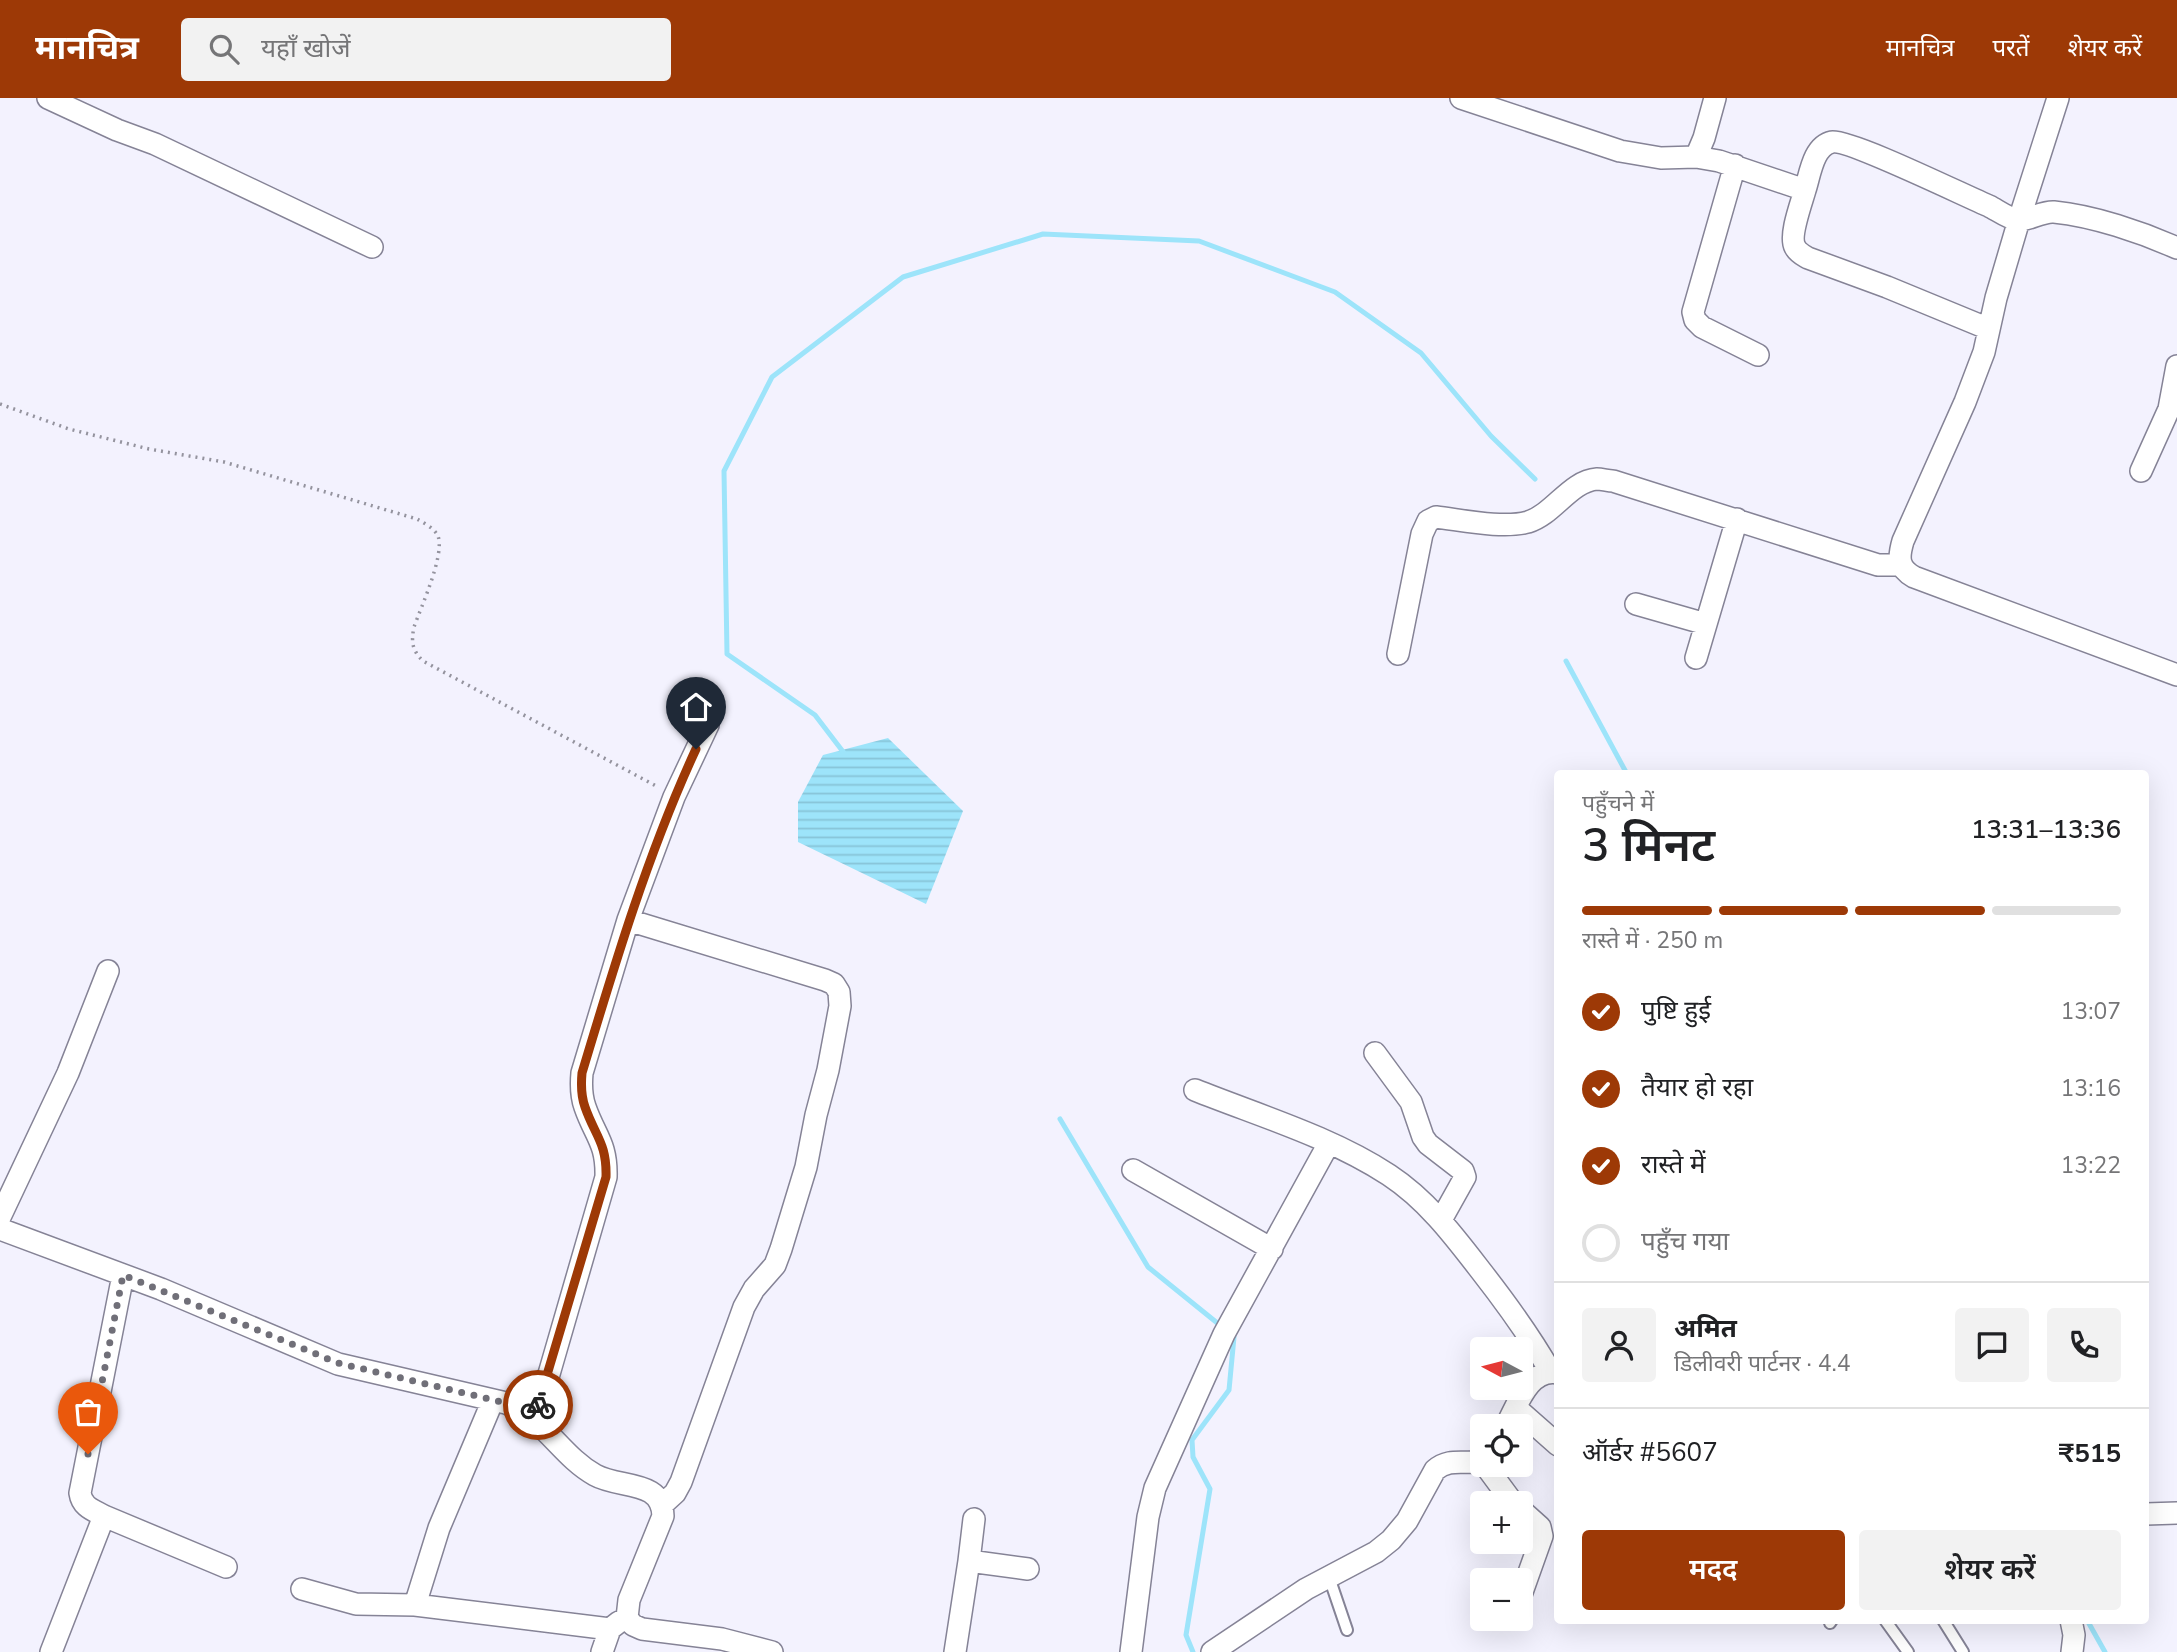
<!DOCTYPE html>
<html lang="hi">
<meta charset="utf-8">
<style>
body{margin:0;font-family:"Nunito Sans","Noto Sans Devanagari",sans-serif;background:#f2f2f2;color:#202124;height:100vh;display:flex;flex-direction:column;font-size:26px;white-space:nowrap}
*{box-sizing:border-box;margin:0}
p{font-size:23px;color:#757577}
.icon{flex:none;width:38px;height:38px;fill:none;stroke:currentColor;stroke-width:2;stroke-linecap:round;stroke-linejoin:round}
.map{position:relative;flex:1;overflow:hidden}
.drawer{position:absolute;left:1554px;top:672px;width:595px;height:854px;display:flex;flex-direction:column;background:#fff;border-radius:7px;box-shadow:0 7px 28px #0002}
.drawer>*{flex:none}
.needle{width:46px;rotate:277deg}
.controls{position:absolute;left:1470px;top:1239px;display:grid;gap:14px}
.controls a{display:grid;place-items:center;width:63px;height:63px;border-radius:7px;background:#fff;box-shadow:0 7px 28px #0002;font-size:35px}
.pin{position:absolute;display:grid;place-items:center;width:60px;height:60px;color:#fff;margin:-72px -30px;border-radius:50% 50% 50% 0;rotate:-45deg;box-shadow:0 0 7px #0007}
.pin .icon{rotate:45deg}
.courier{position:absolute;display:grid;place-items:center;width:70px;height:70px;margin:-35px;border:5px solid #9d3906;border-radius:50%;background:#fff;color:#222;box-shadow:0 2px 9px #0007}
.summary em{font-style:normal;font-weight:600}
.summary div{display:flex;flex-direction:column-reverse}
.summary{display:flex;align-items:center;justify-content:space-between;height:119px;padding:0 28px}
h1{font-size:46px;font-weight:600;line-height:52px}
.bar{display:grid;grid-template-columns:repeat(4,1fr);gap:10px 7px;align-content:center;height:84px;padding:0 28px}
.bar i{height:9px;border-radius:5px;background:#e0e0e0}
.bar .active{background:#9d3906}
.bar p{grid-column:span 4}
.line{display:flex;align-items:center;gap:18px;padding:0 28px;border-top:2px solid #e0e0e0}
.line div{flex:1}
.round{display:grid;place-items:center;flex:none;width:74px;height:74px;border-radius:7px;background:#f2f2f2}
ol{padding:0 28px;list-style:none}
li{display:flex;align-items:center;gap:21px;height:77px}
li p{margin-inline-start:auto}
li .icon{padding:7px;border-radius:50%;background:#9d3906;color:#fff;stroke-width:4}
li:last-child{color:#757577}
li i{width:38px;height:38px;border:4px solid #e0e0e0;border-radius:50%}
.cta{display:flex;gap:14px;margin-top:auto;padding:14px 28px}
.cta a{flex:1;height:80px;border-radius:7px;background:#9d3906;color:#fff;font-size:28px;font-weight:600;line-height:80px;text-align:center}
.cta a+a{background:#f2f2f2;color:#202124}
header{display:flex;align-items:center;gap:42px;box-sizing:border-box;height:98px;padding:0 35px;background:#9d3906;color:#fff}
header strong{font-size:33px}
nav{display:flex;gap:38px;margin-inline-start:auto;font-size:24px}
.search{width:490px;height:63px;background:#f2f2f2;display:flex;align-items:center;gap:18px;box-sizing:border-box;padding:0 24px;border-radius:7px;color:#757577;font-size:26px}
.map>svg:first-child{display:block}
.water{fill:url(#water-rules)}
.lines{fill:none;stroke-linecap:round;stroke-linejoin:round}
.stream{stroke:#9de4fa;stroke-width:5}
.service-casing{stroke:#858396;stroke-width:14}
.minor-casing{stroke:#858396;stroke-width:24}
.path{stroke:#94939e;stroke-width:3.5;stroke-dasharray:2 5;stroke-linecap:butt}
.service{stroke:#fff;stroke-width:10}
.minor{stroke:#fff;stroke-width:21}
.done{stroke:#706f78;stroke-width:7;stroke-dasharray:0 12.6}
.route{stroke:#9d3906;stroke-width:9}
</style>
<header>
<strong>मानचित्र</strong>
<div class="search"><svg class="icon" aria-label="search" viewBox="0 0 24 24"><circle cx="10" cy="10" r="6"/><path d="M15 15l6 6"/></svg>यहाँ खोजें</div>
<nav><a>मानचित्र</a><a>परतें</a><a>शेयर करें</a></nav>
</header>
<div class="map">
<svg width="2177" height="1554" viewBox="0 0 2177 1554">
<defs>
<pattern id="water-rules" width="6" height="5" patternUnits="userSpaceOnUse" patternTransform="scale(1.75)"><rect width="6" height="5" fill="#9de4fa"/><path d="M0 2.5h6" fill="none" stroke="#87c4d7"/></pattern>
</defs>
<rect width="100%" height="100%" fill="#f3f2fe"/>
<path class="water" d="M888 640 963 713 926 806 798 744V704L823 657Z"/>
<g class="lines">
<path class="stream" d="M1566 563 1627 676
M844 655 815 617 727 556 724 373 772 279 903 179 1043 136 1199 143 1335 194 1421 255 1491 338 1535 381
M1060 1021 1148 1169 1221 1228
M2087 1522 2105 1554
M1193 1554 1186 1537 1210 1391 1193 1359 1192 1342 1229 1292 1234 1239 1231 1236"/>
<defs>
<path id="service" d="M1329 1479 1347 1532
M1885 1522 1908 1554
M1943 1522 1963 1554
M1830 1525 1832 1522"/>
<path id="minor" d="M48 0 117 32 155 46 372 149
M1461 0 1620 53 1661 60 1696 59 1719 63 1805 92C1801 106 1789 138 1795 149 1798 155 1803 157 1808 160L1887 189 1989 231
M2058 0 2019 122 1996 200 1984 254 1965 304 1903 443C1898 460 1898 470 1914 479L2177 577
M1696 59 1704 40 1715 0
M1735 67 1693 214 1695 222 1702 229 1758 257
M1805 92C1810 77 1813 48 1832 44 1849 41 1965 98 1989 108 1997 112 2009 121 2018 122 2028 123 2042 113 2054 114 2094 118 2141 134 2177 150
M2141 373 2169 311 2177 268
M1636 506 1706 526
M1398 556 1422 436 1428 423 1436 419C1462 422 1503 431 1528 424 1554 416 1570 383 1597 381 1602 381 1608 383 1613 383L1878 467H1900
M1696 560 1737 421
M628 822 825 882 834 886 839 894 840 908 828 972 816 1017 806 1069 781 1151 775 1167 754 1191 744 1209 681 1384 675 1395 663 1406
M1375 955 1411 1004 1423 1039 1428 1046 1463 1073 1465 1079 1441 1122
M1195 992C1260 1018 1331 1039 1389 1077 1427 1102 1454 1138 1481 1173 1506 1205 1530 1238 1550 1273
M1133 1072 1272 1151
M0 1119 68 975 108 873
M0 1131 161 1191 338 1266 506 1305C545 1321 561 1358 595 1377 620 1391 662 1381 663 1418L629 1502 627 1520 633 1527 642 1531 722 1541 772 1554
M123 1177 80 1395C82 1409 93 1412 104 1418L226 1469
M1516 1310 1558 1347
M533 1319 549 1276 606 1079C607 1045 595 1038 585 1009 581 998 581 986 582 975L628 822 674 699 708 627
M1506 1328C1517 1308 1529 1269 1558 1275
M1485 1367 1513 1405
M1521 1412 1540 1429 1542 1438 1521 1497
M2146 1416 2177 1415
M969 1463 974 1421
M302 1491 356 1506 415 1507 439 1430 493 1302
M415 1507 610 1531
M2071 1522 2074 1537 2072 1554
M51 1554 104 1418
M602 1554 610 1531 619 1524
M955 1554 969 1463 1028 1471
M1131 1554 1148 1419 1155 1390 1224 1236 1329 1045
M1212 1554 1306 1491 1376 1454 1391 1442 1407 1423 1435 1372C1450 1359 1465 1367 1482 1363"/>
</defs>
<use href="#service" class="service-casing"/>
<use href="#minor" class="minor-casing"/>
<path class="path" d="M0 306 69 331 149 351 224 364 417 421C424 425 434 430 438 438 445 457 421 509 414 529 411 544 412 552 423 563L658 689"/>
<use href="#service" class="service"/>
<use href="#minor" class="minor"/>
</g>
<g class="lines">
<path class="done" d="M88 1356 123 1177 338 1265 506 1305 533 1319 538 1307"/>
<path class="route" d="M538 1307 606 1079C607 1045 595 1038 585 1009 581 998 581 986 582 975 615 865 648 755 696 651"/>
</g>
</svg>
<div class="controls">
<a><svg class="needle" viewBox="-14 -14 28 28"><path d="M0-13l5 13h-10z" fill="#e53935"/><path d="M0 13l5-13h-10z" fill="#757577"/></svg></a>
<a><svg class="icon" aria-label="locate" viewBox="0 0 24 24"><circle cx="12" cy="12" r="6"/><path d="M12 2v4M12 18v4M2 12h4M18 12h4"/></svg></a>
<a>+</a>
<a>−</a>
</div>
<div class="pin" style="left:88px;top:1356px;background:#ea580c"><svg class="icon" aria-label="bag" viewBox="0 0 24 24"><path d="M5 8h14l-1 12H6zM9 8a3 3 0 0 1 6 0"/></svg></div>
<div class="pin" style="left:696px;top:651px;background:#1f2937"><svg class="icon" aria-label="home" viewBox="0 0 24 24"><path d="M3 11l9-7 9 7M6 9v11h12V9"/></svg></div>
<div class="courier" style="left:538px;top:1307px"><svg class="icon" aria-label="bike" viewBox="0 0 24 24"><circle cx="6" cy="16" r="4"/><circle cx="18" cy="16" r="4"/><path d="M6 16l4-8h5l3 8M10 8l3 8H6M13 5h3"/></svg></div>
<section class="drawer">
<div class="summary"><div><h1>3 मिनट</h1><p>पहुँचने में</p></div><em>13:31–13:36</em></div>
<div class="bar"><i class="active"></i><i class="active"></i><i class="active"></i><i></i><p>रास्ते में · 250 m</p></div>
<ol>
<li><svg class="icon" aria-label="check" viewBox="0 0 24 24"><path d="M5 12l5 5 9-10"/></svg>पुष्टि हुई<p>13:07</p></li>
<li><svg class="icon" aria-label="check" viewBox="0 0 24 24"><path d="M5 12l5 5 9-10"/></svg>तैयार हो रहा<p>13:16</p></li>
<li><svg class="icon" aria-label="check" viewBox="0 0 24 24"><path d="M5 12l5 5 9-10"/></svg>रास्ते में<p>13:22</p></li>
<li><i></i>पहुँच गया</li>
</ol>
<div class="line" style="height:126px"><a class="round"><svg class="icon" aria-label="person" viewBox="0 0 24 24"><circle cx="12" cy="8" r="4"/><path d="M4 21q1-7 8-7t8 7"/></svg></a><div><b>अमित</b><p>डिलीवरी पार्टनर · 4.4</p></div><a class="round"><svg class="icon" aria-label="chat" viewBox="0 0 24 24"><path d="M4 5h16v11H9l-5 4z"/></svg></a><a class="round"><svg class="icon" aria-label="phone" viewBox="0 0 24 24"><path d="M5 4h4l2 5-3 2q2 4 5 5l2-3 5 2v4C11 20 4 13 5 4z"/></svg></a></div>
<div class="line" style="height:91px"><div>ऑर्डर #5607</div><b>₹515</b></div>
<div class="cta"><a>मदद</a><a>शेयर करें</a></div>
</section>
</div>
